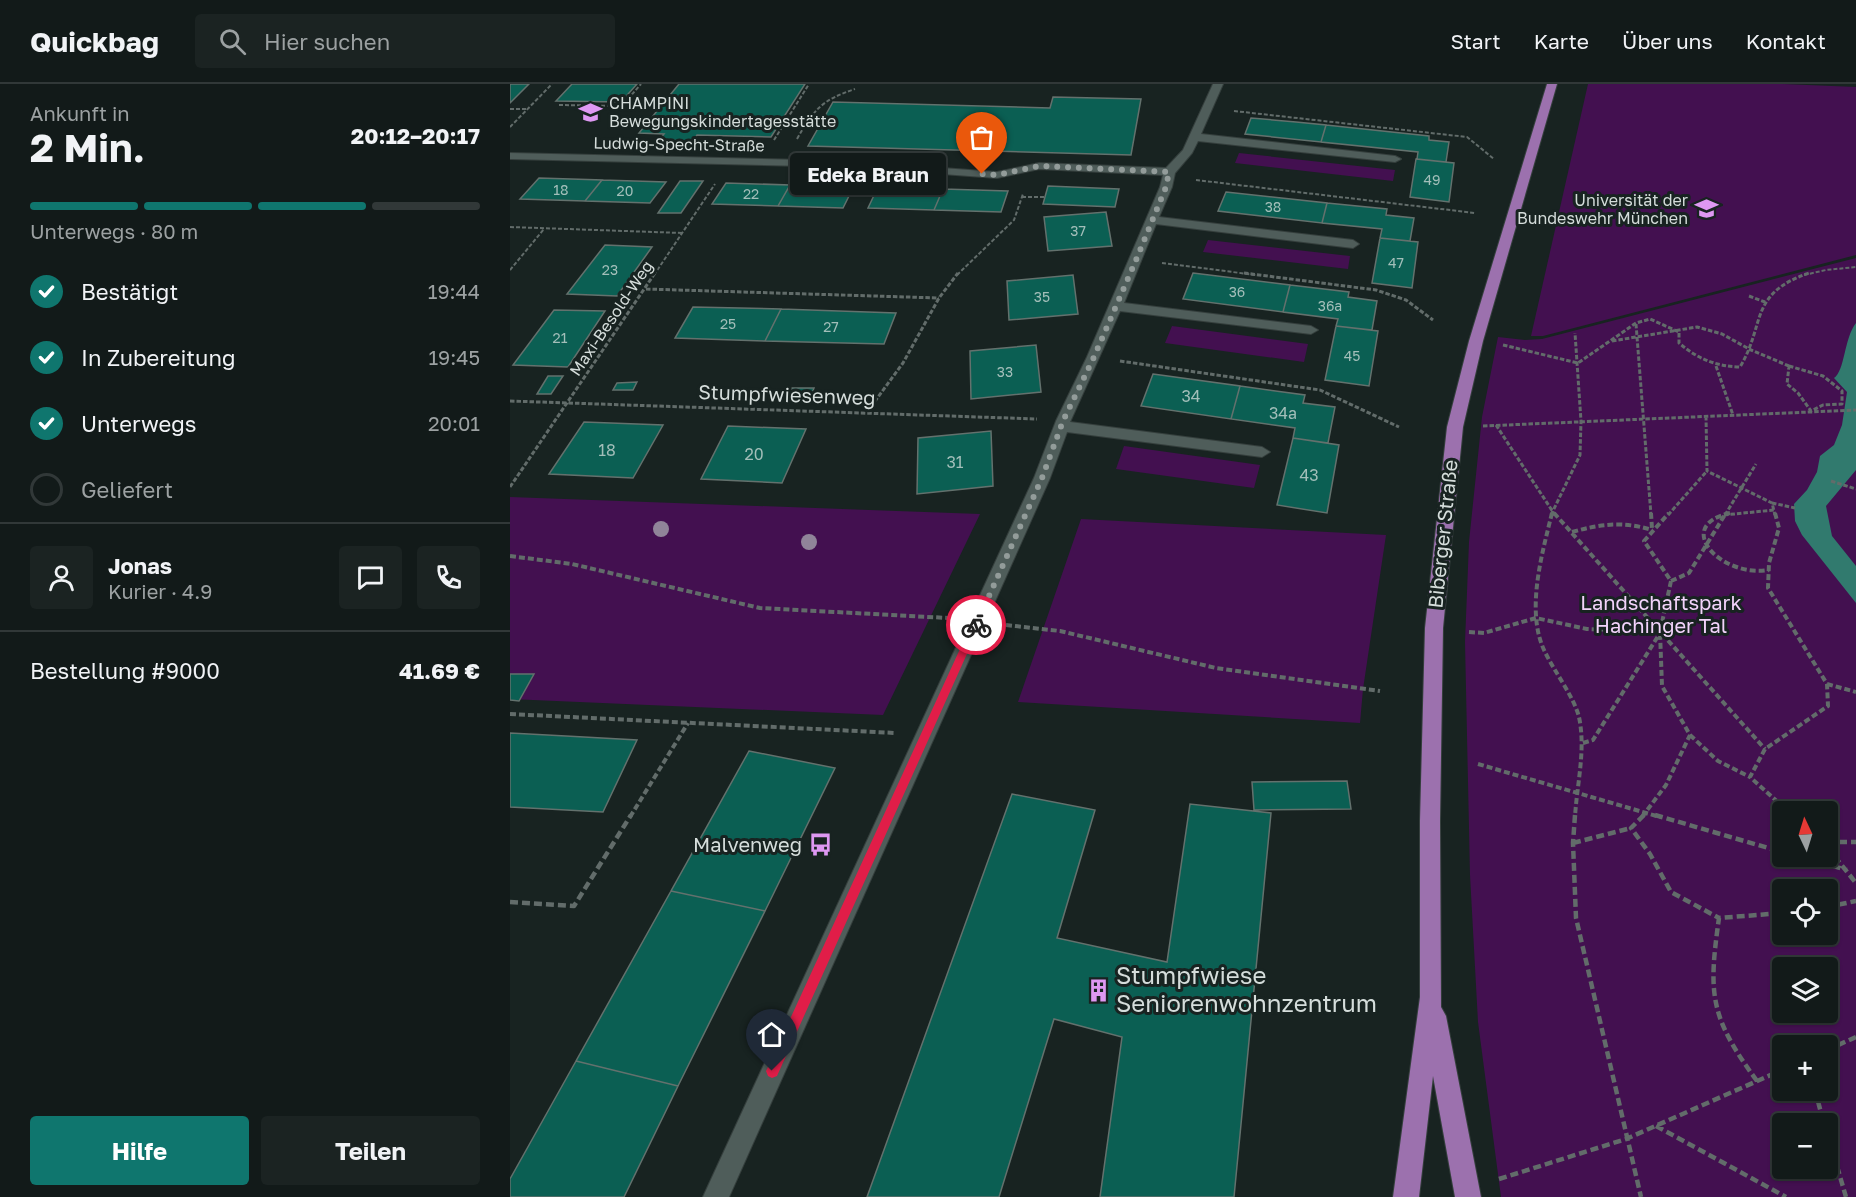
<!DOCTYPE html>
<html lang="de">
<meta charset="utf-8">
<style>
body{margin:0;font-family:"Golos Text",sans-serif;background:#1b2322;color:#f1f3f6;height:100vh;display:flex;flex-direction:column;font-size:22px;white-space:nowrap}
*{box-sizing:border-box;margin:0}
p{font-size:20px;color:#9ca1a2}
.icon{flex:none;width:33px;height:33px;fill:none;stroke:currentColor;stroke-width:2;stroke-linecap:round;stroke-linejoin:round}
.map{position:relative;flex:1;overflow:hidden}
.drawer{display:flex;flex-direction:column;background:#121a19;width:510px}
.drawer>*{flex:none}
.needle{width:39px;rotate:356deg}
.controls{position:absolute;left:1262px;top:717px;display:grid;gap:12px}
.controls a{display:grid;place-items:center;width:66px;height:66px;border-radius:6px;background:#121a19;box-shadow:0 2px 4px #0004,0 0 0 2px #313838;font-size:30px}
.pin{position:absolute;display:grid;place-items:center;width:51px;height:51px;color:#fff;margin:-62px -26px;border-radius:50% 50% 50% 0;rotate:-45deg;box-shadow:0 0 6px #0007}
.pin .icon{rotate:45deg}
.courier{position:absolute;display:grid;place-items:center;width:60px;height:60px;margin:-30px;border:4px solid #e11d48;border-radius:50%;background:#fff;color:#222;box-shadow:0 2px 8px #0007}
.bubble{position:absolute;height:42px;border-radius:6px;background:#121a19;box-shadow:0 2px 4px #0004,0 0 0 2px #313838;font-size:20px;font-weight:700;line-height:42px;text-align:center}
.summary em{font-style:normal;font-weight:700}
.summary div{display:flex;flex-direction:column-reverse}
.summary{display:flex;align-items:center;justify-content:space-between;height:102px;padding:0 30px}
h1{font-size:39px;font-weight:700;line-height:45px}
.bar{display:grid;grid-template-columns:repeat(4,1fr);gap:9px 6px;align-content:center;height:72px;padding:0 30px}
.bar i{height:8px;border-radius:4px;background:#313838}
.bar .on{background:#0f766e}
.bar p{grid-column:span 4}
.line{display:flex;align-items:center;gap:15px;padding:0 30px;border-top:2px solid #313838}
.line div{flex:1}
.round{display:grid;place-items:center;flex:none;width:63px;height:63px;border-radius:6px;background:#1b2322}
ol{padding:0 30px;list-style:none}
li{display:flex;align-items:center;gap:18px;height:66px}
li p{margin-inline-start:auto}
li .icon{padding:6px;border-radius:50%;background:#0f766e;color:#fff;stroke-width:4}
li:last-child{color:#9ca1a2}
li i{width:33px;height:33px;border:3px solid #313838;border-radius:50%}
.action{display:flex;gap:12px;margin-top:auto;padding:12px 30px}
.action a{flex:1;height:69px;border-radius:6px;background:#0f766e;color:#fff;font-size:24px;font-weight:700;line-height:69px;text-align:center}
.action a+a{background:#1b2322;color:#f1f3f6}
header{display:flex;align-items:center;gap:36px;box-sizing:border-box;height:84px;padding:0 30px;background:#121a19;border-bottom:2px solid #313838}
header strong{font-size:28px}
nav{display:flex;gap:33px;margin-inline-start:auto;font-size:21px}
.search{width:420px;height:54px;background:#1b2322;display:flex;align-items:center;gap:15px;box-sizing:border-box;padding:0 21px;border-radius:6px;color:#9ca1a2;font-size:22px}
main{display:flex;flex:1;min-height:0}
.map>svg:first-child{display:block}
.green{fill:#431050;fill-rule:evenodd}
.water{fill:#317a6e}
.building{fill:#0b5f53;stroke:#63716d;stroke-width:1.5}
.lines{fill:none;stroke-linecap:round;stroke-linejoin:round}
.minor-casing{stroke:#353f3d;stroke-width:2}
.major-casing{stroke:#353f3d;stroke-width:2}
.path-far3{stroke:#626c6a;stroke-width:2;stroke-dasharray:4 2;stroke-linecap:butt}
.path-far2{stroke:#626c6a;stroke-width:3;stroke-dasharray:4.5 2;stroke-linecap:butt}
.path-far1{stroke:#626c6a;stroke-width:4;stroke-dasharray:6 3;stroke-linecap:butt}
.path{stroke:#626c6a;stroke-width:4.5;stroke-dasharray:8 4;stroke-linecap:butt}
.minor{fill:#4f5d5a;fill-rule:evenodd}
.major{fill:#9c71ae;fill-rule:evenodd}
.tree{fill:#908499}
.route{fill:#e11d48}
.done{stroke:#939c9a;stroke-width:6;stroke-dasharray:0 10.8}
.labels{text-anchor:middle;stroke-width:6;stroke-linejoin:round;paint-order:stroke}
.far-number-label{font-size:14px;fill:#a2beb9}
.far-poi-label{font-size:16px;fill:#d5dddb;stroke:#182321;text-anchor:start}
.far-street-label{font-size:16px;fill:#d5dddb;stroke:#182321}
.number-label{font-size:16px;fill:#a2beb9}
.street-label{font-size:20px;fill:#d5dddb;stroke:#182321}
.park-label{font-size:20px;fill:#f2d3fb;stroke:#182321}
.poi-label{font-size:20px;fill:#d5dddb;stroke:#182321;text-anchor:end}
.near-poi-label{font-size:24px;fill:#d5dddb;stroke:#182321;text-anchor:start}
</style>
<header>
<strong>Quickbag</strong>
<div class="search"><svg class="icon" aria-label="search" viewBox="0 0 24 24"><circle cx="10" cy="10" r="6"/><path d="M15 15l6 6"/></svg>Hier suchen</div>
<nav><a>Start</a><a>Karte</a><a>Über uns</a><a>Kontakt</a></nav>
</header>
<main>
<section class="drawer">
<div class="summary"><div><h1>2 Min.</h1><p>Ankunft in</p></div><em>20:12–20:17</em></div>
<div class="bar"><i class="on"></i><i class="on"></i><i class="on"></i><i></i><p>Unterwegs · 80 m</p></div>
<ol>
<li><svg class="icon" aria-label="check" viewBox="0 0 24 24"><path d="M5 12l5 5 9-10"/></svg>Bestätigt<p>19:44</p></li>
<li><svg class="icon" aria-label="check" viewBox="0 0 24 24"><path d="M5 12l5 5 9-10"/></svg>In Zubereitung<p>19:45</p></li>
<li><svg class="icon" aria-label="check" viewBox="0 0 24 24"><path d="M5 12l5 5 9-10"/></svg>Unterwegs<p>20:01</p></li>
<li><i></i>Geliefert</li>
</ol>
<div class="line" style="height:108px"><a class="round"><svg class="icon" aria-label="person" viewBox="0 0 24 24"><circle cx="12" cy="8" r="4"/><path d="M4 21q1-7 8-7t8 7"/></svg></a><div><b>Jonas</b><p>Kurier · 4.9</p></div><a class="round"><svg class="icon" aria-label="chat" viewBox="0 0 24 24"><path d="M4 5h16v11H9l-5 4z"/></svg></a><a class="round"><svg class="icon" aria-label="phone" viewBox="0 0 24 24"><path d="M5 4h4l2 5-3 2q2 4 5 5l2-3 5 2v4C11 20 4 13 5 4z"/></svg></a></div>
<div class="line" style="height:78px"><div>Bestellung #9000</div><b>41.69 €</b></div>
<div class="action"><a>Hilfe</a><a>Teilen</a></div>
</section>
<div class="map">
<svg width="1346" height="1113" viewBox="0 0 1346 1113">
<rect width="100%" height="100%" fill="#182321"/>
<path class="green" d="M1078 0H1273L1346 3V171L1033 252H1021Z
M729 69 885 86 883 97 725 79Z
M698 156 840 172 838 185 693 168Z
M1346 174V1113H991L968 938 960 791 955 558 959 458 972 333 988 253 1015 256 1032 255ZM1272 728H1317V772H1272ZM1272 806H1317V850H1272ZM1272 884H1317V928H1272ZM1272 962H1317V1006H1272ZM1272 1040H1317V1084H1272Z
M662 242 798 260 794 278 655 259Z
M614 362 750 381 744 404 606 385Z
M0 413 470 430 373 631 0 615Z
M571 435 876 451 853 605 850 639 508 618Z"/>
<path class="water" d="M1346 239V386L1316 422 1322 452 1346 482V519L1292 451 1285 437 1284 420 1297 406 1307 388 1310 372 1324 361 1332 341 1337 308 1324 294C1335 287 1334 254 1346 239Z"/>
<path class="building" d="M0 0H19L0 19Z
M62 0H127L111 18 46 17Z
M169 0H295L261 53 187 51 183 57 149 56 154 50 129 49Z
M543 13 631 15 621 71 298 62 323 18 540 24Z
M741 34 786 38 816 41 811 58 735 50Z
M816 41 919 52V56L939 58 936 78 907 75 908 68 811 58Z
M906 75 944 79 939 118 900 113Z
M29 94 92 96 75 117 10 115Z
M92 96 156 98 140 119 75 117Z
M170 97H193L171 129H148Z
M216 99 280 101 268 122 202 120Z
M280 101 344 102 333 124 268 122Z
M538 102 609 105 605 123 533 120Z
M368 103 433 105 424 126 358 124Z
M433 105 498 107 491 128 424 126Z
M716 108 817 119 812 139 708 127Z
M817 119 877 125 876 131 904 134 900 157 870 154 872 145 812 139Z
M596 128 602 162 538 167 534 133Z
M870 154 908 158 902 204 862 199Z
M95 161 142 163 107 212 57 210Z
M683 189 780 201 773 228 673 215Z
M563 191 568 230 499 236 497 197Z
M780 201 839 208 838 213 867 217 862 246 826 242 828 235 773 228Z
M183 223 271 225 255 257 165 254Z
M271 225 386 229 374 260 255 257Z
M44 226 95 227 58 283 3 281Z
M826 242 868 247 859 302 815 296Z
M526 261 531 308 461 315 460 267Z
M643 290 730 302 721 335 631 322Z
M38 292H53L41 310H27Z
M127 298 123 306H103L107 299Z
M730 302 795 311 793 319 825 323 818 359 783 354 785 344 721 335Z
M282 304H304L300 314H278Z
M74 338 153 341 123 394 39 390Z
M218 342 296 345 272 399 191 395Z
M481 347 483 402 407 410 408 354Z
M783 354 829 361 817 429 767 421Z
M0 590H24L9 617 0 616Z
M0 649 56 652 127 656 93 728 0 723Z
M239 667 325 684 255 827 161 807Z
M837 697 841 725 744 726 742 698Z
M502 710 585 726 547 854 657 878 680 720 761 729 724 1113H590L612 953 544 935 489 1113H357Z
M161 807 255 827 168 1002 66 977Z
M66 977 168 1002 114 1113H0V1095Z"/>
<g class="lines">
<defs>
<path id="minor" d="M703 0H713L691 50 885 72 891 75 885 78 688 57 682 69 665 89 662 103 649 133 843 156 849 160 843 164 646 140 614 219 801 242 808 246 801 250 610 227 560 338 752 363 760 368 752 373 557 348 540 394 219 1113H193L524 394 546 337 577 273 650 103 653 91 529 85 487 94 336 83 0 75V69L336 77 487 88 529 79 656 84 673 66Z"/>
<path id="major" d="M1037 0H1047L973 257 953 343 933 544 930 737 931 923 936 932 971 1113H945L923 992 909 1113H883L910 913V737L915 544 937 343 959 257Z"/>
</defs>
<use href="#minor" class="minor-casing"/>
<use href="#major" class="major-casing"/>
<path class="path-far3" d="M49 21 112 22 131 0
M0 25H17
M724 27 957 53 984 75
M0 43 42 0
M287 55C304 25 312 16 345 5
M264 56 299 0
M686 96 965 129
M512 113H535
M0 143 172 149
M652 179 746 191
M0 186 34 145
M144 191 205 100
M447 191 504 136 513 110
M1294 191 1316 186 1346 183"/>
<path class="path-far2" d="M734 189 866 206 896 216 923 236
M136 205 429 214
M1239 212 1255 218
M1126 240 1141 431
M1102 257 1187 243 1212 250 1241 266 1279 282
M993 261 1068 279 1126 239 1140 235 1169 248V259C1188 275 1205 282 1230 283 1256 240 1238 210 1299 189
M610 277 810 306 889 343
M1206 282 1223 331
M1279 282 1313 292 1332 307V320L1313 321 1301 327 1288 309 1277 300Z
M0 317 527 335
M357 328 393 279 429 214 448 189
M1196 332 1197 387 1262 419 1265 431
M986 341 1045 431
M973 342 1346 326
M1321 397 1346 405
M0 403 145 189
M1262 419 1285 424
M1041 431 1070 371 1071 337 1065 249
M1158 431 1197 387
M1214 431 1264 426
M1215 431 1246 380"/>
<path class="path-far1" d="M1042 429C1032 470 1015 528 1035 568 1044 587 1064 613 1069 633 1076 666 1067 699 1065 733
M1044 429 1255 665
M1141 429 1142 445
M1220 429C1162 442 1211 494 1259 486
M1265 429 1269 444 1259 479 1258 504 1317 600 1318 622 1255 665 1240 693 1279 728
M1062 448C1091 440 1113 437 1142 446
M0 472 62 480 250 524 438 534
M1161 497 1179 489 1216 429
M496 541 550 547 706 584 870 607
M959 548 974 549 1026 534 1077 545 1150 548
M1317 600 1346 608
M0 630 386 649
M1180 651 1208 677 1240 693
M1073 659 1083 656 1150 549
M968 680 1150 733
M120 733 178 639
M1132 733 1156 701 1180 651 1152 602 1150 548 1161 497 1134 457 1159 429"/>
<path class="path" d="M1065 731 1063 759 1066 834 1131 1113
M1134 731 1121 744 1140 770 1161 808 1209 834
M1145 731 1272 768
M1317 758H1346
M1063 759 1121 744
M1317 763 1346 799
M1288 772 1337 786
M0 818 64 822 121 731
M1317 823 1346 817
M1317 966 1346 953
M1247 997C1200 933 1198 911 1209 834L1272 829
M1305 1006 1314 1040
M1146 1042 1276 1113
M1317 1048 1336 1113
M989 1095 1116 1055 1272 986"/>
<use href="#minor" class="minor"/>
<use href="#major" class="major"/>
</g>
<g class="tree">
<circle cx="151" cy="445" r="8"/>
<circle cx="299" cy="458" r="8"/>
</g>
<path class="route" d="M466 538 470 541 267 992 262 994 258 992 256 987 258 983 461 541Z"/>
<g class="lines">
<path class="done" d="M466 541 532 394 553 337 584 273 626 176 656 103 659 88 529 82 487 91 472 90"/>
</g>
<defs>
<symbol id="school-bare" viewBox="-9 -9 18 18"><path d="M0-5L7-2L0 1L-7-2ZM-4 1L0 2.5L4 1V4Q0 6-4 4Z" fill="#de98f2" stroke="#182321" stroke-width="2.5" paint-order="stroke"/></symbol>
<symbol id="university-bare" viewBox="-9 -9 18 18"><path d="M0-5L7-2L0 1L-7-2ZM-4 1L0 2.5L4 1V4Q0 6-4 4Z" fill="#de98f2" stroke="#182321" stroke-width="2.5" paint-order="stroke"/></symbol>
<symbol id="bus-bare" viewBox="-9 -9 18 18"><path d="M-5-6H5V4H4V6H2V4H-2V6H-4V4H-5ZM-3.5-4V0h7V-4ZM-3.5 1.2v1.5H-2V1.2ZM2 1.2v1.5H3.5V1.2Z" fill="#de98f2" stroke="#182321" stroke-width="2.5" paint-order="stroke"/></symbol>
<symbol id="building-bare" viewBox="-9 -9 18 18"><path d="M-4-6H4V6H1V3H-1V6H-4ZM-2.5-4.3h1.7v1.8h-1.7ZM.8-4.3h1.7v1.8H.8ZM-2.5-1h1.7V.8h-1.7ZM.8-1h1.7V.8H.8Z" fill="#de98f2" stroke="#182321" stroke-width="2.5" paint-order="stroke"/></symbol>
</defs>
<g fill-rule="evenodd">
<use href="#school-bare" x="64" y="12" width="33" height="33"/>
<use href="#university-bare" x="1180" y="108" width="33" height="33"/>
<use href="#bus-bare" x="294" y="744" width="33" height="33"/>
<use href="#building-bare" x="572" y="890" width="33" height="33"/>
</g>
<g class="labels">
<g class="far-number-label">
<text x="922" y="101">49</text>
<text x="51" y="111">18</text>
<text x="115" y="112">20</text>
<text x="241" y="115">22</text>
<text x="763" y="128">38</text>
<text x="568" y="152">37</text>
<text x="886" y="184">47</text>
<text x="100" y="191">23</text>
<text x="727" y="213">36</text>
<text x="532" y="218">35</text>
<text x="820" y="227">36a</text>
<text x="218" y="245">25</text>
<text x="321" y="248">27</text>
<text x="50" y="259">21</text>
<text x="842" y="277">45</text>
<text x="495" y="293">33</text>
</g>
<g class="far-poi-label">
<text x="99" y="25">CHAMPINI<tspan x="99" dy="18">Bewegungskindertagesstätte</tspan></text>
<text x="1178" y="122" text-anchor="end">Universität der<tspan x="1178" dy="18">Bundeswehr München</tspan></text>
</g>
<g class="far-street-label">
<text transform="translate(169 60) rotate(1)" y="6">Ludwig-Specht-Straße</text>
<text transform="translate(101 234) rotate(-56)" y="6">Maxi-Besold-Weg</text>
</g>
<g class="number-label">
<text x="681" y="318">34</text>
<text x="773" y="335">34a</text>
<text x="97" y="372">18</text>
<text x="244" y="376">20</text>
<text x="445" y="384">31</text>
<text x="799" y="397">43</text>
</g>
<g class="street-label">
<text transform="translate(277 311) rotate(2)" y="7">Stumpfwiesenweg</text>
<text transform="translate(933 450) rotate(-84)" y="7">Biberger Straße</text>
</g>
<g class="park-label">
<text x="1151" y="526">Landschaftspark<tspan x="1151" dy="23">Hachinger Tal</tspan></text>
</g>
<g class="poi-label">
<text x="292" y="768">Malvenweg</text>
</g>
<g class="near-poi-label">
<text x="606" y="900">Stumpfwiese<tspan x="606" dy="28">Seniorenwohnzentrum</tspan></text>
</g>
</g>
</svg>
<div class="controls">
<a><svg class="needle" viewBox="-14 -14 28 28"><path d="M0-13l5 13h-10z" fill="#e53935"/><path d="M0 13l5-13h-10z" fill="#9ca1a2"/></svg></a>
<a><svg class="icon" aria-label="locate" viewBox="0 0 24 24"><circle cx="12" cy="12" r="6"/><path d="M12 2v4M12 18v4M2 12h4M18 12h4"/></svg></a>
<a><svg class="icon" aria-label="layers" viewBox="0 0 24 24"><path d="M12 4l9 5-9 5-9-5zM3 14l9 5 9-5"/></svg></a>
<a>+</a>
<a>−</a>
</div>
<div class="pin" style="left:472px;top:90px;background:#ea580c"><svg class="icon" aria-label="bag" viewBox="0 0 24 24"><path d="M5 8h14l-1 12H6zM9 8a3 3 0 0 1 6 0"/></svg></div>
<div class="pin" style="left:262px;top:987px;background:#1f2937"><svg class="icon" aria-label="home" viewBox="0 0 24 24"><path d="M3 11l9-7 9 7M6 9v11h12V9"/></svg></div>
<div class="courier" style="left:466px;top:541px"><svg class="icon" aria-label="bike" viewBox="0 0 24 24"><circle cx="6" cy="16" r="4"/><circle cx="18" cy="16" r="4"/><path d="M6 16l4-8h5l3 8M10 8l3 8H6M13 5h3"/></svg></div>
<div class="bubble" style="left:280px;top:69px;width:156px">Edeka Braun</div>
</div>
</main>
